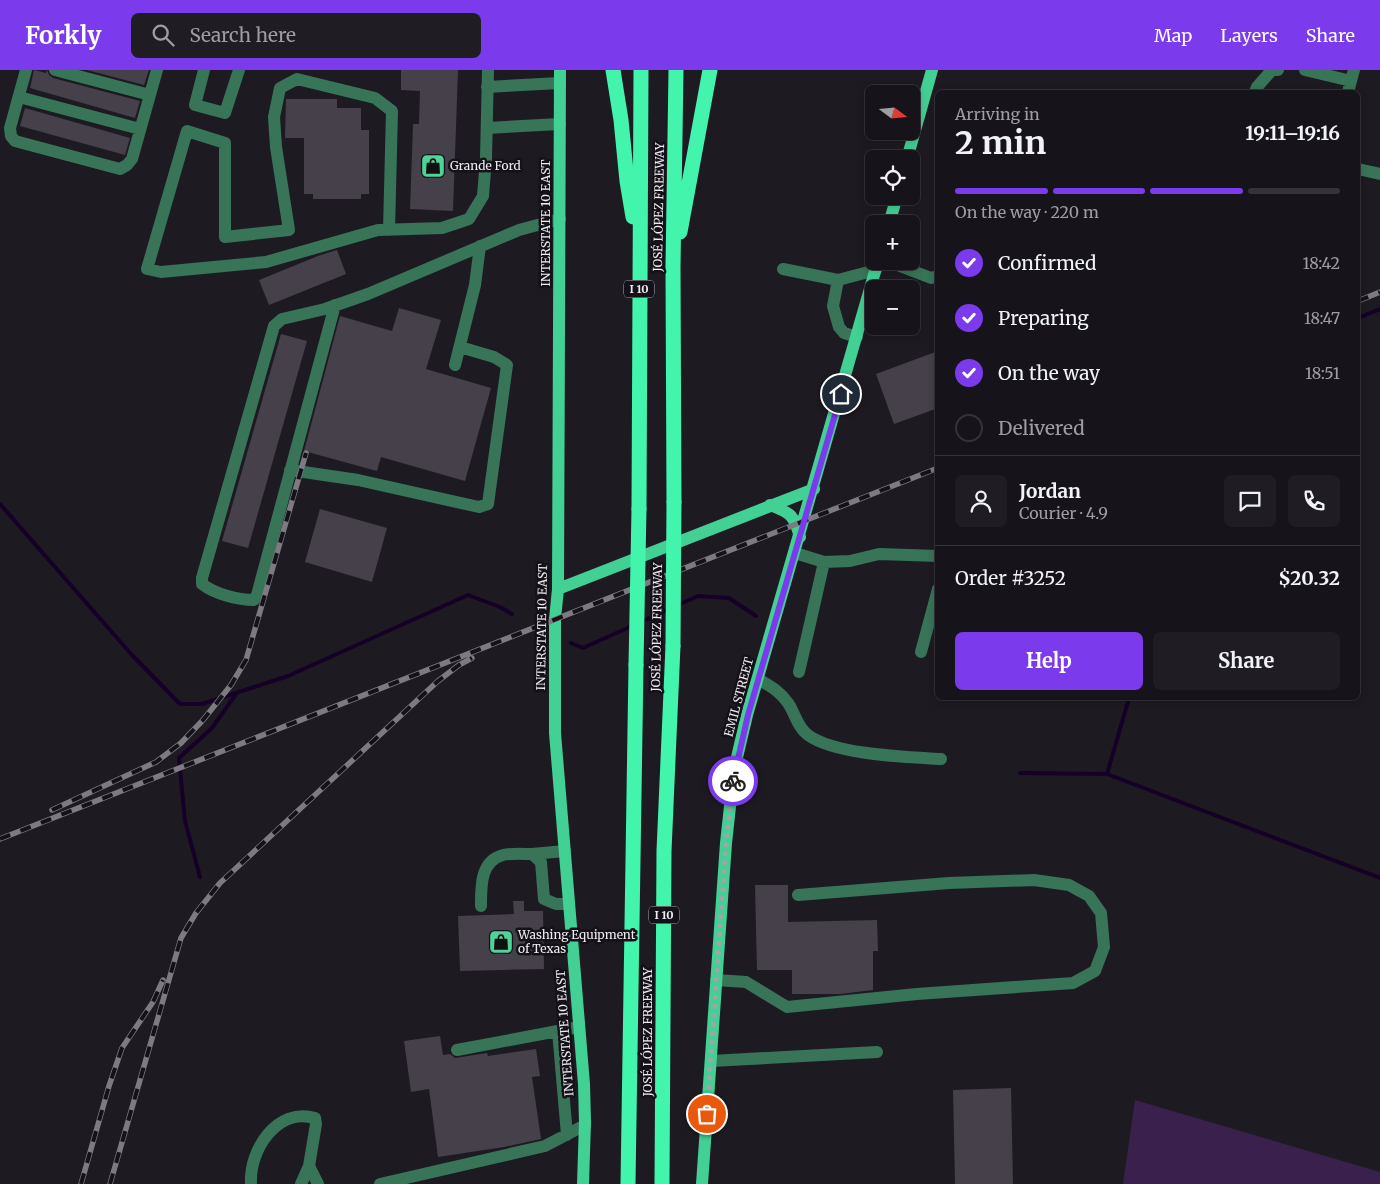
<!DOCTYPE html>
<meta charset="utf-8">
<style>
body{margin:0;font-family:Merriweather,serif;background:#1f1d23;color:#f1f3f6;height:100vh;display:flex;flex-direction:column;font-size:19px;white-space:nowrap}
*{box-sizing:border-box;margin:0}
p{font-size:16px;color:#9e9ea2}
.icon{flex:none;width:28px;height:28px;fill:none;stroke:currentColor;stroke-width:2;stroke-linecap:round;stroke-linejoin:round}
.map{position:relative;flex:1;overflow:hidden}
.sheet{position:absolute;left:935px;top:20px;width:425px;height:610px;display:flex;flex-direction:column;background:#16141a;border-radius:8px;box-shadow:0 2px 8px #0003,0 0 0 1px #353339}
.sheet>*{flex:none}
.needle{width:32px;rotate:106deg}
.buttons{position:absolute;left:865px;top:15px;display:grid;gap:10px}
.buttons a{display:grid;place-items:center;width:55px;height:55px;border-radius:8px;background:#16141a;box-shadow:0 2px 8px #0003,0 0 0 1px #353339;font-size:25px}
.pin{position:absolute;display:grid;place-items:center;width:42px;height:42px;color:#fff;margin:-21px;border:2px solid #fff;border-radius:50%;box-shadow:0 1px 5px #0007}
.courier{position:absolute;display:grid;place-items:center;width:50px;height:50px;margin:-25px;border:4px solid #7c3aed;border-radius:50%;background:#fff;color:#222;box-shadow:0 1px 6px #0007}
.summary em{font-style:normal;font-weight:700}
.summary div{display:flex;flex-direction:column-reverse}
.summary{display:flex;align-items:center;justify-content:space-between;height:85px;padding:0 20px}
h1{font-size:32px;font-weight:700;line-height:38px}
.bar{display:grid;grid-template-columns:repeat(4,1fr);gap:8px 5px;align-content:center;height:60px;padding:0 20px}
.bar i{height:6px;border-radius:4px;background:#353339}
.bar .on{background:#7c3aed}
.bar p{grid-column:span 4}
.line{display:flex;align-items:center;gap:12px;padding:0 20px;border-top:1px solid #353339}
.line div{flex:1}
.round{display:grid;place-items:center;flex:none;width:52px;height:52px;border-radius:8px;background:#1f1d23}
ol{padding:0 20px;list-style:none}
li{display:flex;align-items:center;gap:15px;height:55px}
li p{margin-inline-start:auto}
li .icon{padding:5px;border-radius:50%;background:#7c3aed;color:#fff;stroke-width:4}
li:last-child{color:#9e9ea2}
li i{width:28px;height:28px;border:2px solid #353339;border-radius:50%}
.cta{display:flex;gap:10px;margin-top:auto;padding:10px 20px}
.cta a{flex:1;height:58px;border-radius:8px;background:#7c3aed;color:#fff;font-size:20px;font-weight:700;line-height:58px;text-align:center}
.cta a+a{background:#1f1d23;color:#f1f3f6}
header{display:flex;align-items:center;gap:30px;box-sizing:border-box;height:70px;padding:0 25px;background:#7c3aed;color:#fff}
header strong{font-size:24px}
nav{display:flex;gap:28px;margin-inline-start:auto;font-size:18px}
.search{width:350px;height:45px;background:#1f1d23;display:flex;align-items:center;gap:12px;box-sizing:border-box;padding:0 18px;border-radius:8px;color:#9e9ea2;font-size:19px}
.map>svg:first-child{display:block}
.green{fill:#39204d}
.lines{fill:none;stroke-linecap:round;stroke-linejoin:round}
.stream{stroke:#150027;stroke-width:4}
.building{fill:#45404a}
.minor{stroke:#387458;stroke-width:12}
.major{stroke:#43d094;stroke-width:12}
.highway{stroke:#42f4ac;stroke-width:15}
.rail-casing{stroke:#7d7a81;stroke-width:5.5}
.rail{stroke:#151119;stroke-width:4;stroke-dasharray:11;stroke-linecap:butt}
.highway-bridge{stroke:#42f4ac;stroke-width:15}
.done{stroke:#a5a2a9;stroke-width:5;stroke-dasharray:0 9}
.route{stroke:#7c3aed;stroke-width:6}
.labels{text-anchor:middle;stroke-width:5;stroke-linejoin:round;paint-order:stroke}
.shield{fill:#151119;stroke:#adaab0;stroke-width:1}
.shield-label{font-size:11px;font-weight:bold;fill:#eeebf1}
.poi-label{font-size:12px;fill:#eeebf1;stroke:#151119;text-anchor:start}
.street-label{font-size:12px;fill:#eeebf1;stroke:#151119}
</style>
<header>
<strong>Forkly</strong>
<div class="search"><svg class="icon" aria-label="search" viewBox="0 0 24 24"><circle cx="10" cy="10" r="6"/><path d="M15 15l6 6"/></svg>Search here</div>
<nav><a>Map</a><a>Layers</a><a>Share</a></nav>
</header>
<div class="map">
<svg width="1380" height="1114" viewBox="0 0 1380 1114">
<rect width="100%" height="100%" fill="#1e1a22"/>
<path class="green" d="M1135 1030 1380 1102V1114H1123Z"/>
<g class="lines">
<path class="stream" d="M1358 248 1380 239
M0 434 131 584 180 634H202L288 606 468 525 500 537 512 544
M678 535 698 526 729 528 756 546
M641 552 669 539
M571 573 583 578 632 556
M1020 703 1107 704 1380 808
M1107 704 1129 628
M200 807 185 751 179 688 212 658 236 624"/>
</g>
<path class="building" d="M34 0 46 3 47 0 49 5 53 8 140 31 135 48 30 18Z
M87 0H149L144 15Z
M401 0H458L453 141 410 139 413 54H419L420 21 401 20Z
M286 29H337V38H361V60H369V124H361V129H313V124H304V68H285Z
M25 38 130 68 125 85 20 56Z
M337 180 346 204 269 235 259 210 318 186Z
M399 238 441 250 426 299 491 318 465 411 381 387 377 401 304 381 340 246 392 261Z
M281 264 307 271 248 478 222 471Z
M938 281V338L894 354 876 304Z
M320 439 387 458 372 512 305 492Z
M755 815H788V852L877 850 878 881H873V920L840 924H792V900H757Z
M513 831H524V841H543L544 899 460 901 458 846 514 844Z
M440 966 443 985 450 984 455 988 487 983 488 986 536 979 540 1006 532 1007 541 1069 504 1077 438 1087 429 1019 411 1022 404 971Z
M1011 1018 1013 1114H955L953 1020Z"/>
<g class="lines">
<path class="minor" d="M26 0 10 58 11 66 15 71 120 99 127 95 132 89 157 0
M55 0 150 25
M204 0 195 35 225 43 239 0
M1305 0 1351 11
M487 17 560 13
M1255 22 1257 17 1272 0H1278
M1348 22 1354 0
M19 27 140 59
M487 58 560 54
M1358 99 1380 104
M389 160 392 41 375 28 297 9 280 18 274 47 276 77 289 160 225 167V73L187 61 147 199 161 202 266 192 378 160 442 158 469 149 483 126 486 88 488 0
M887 191 931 208 938 206
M783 199 838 210 876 200
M838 210 833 236 839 257 844 263 857 267
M335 235 257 525 254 530C238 530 215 524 202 514V508L274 256 282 249 325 239 368 224 519 160 560 149
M455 295 475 215 480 176
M290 400 358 410 479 437 488 434 507 295 494 287 460 277
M795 483 824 492 850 491 879 484 938 486
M921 582 938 519
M799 602 824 492
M758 609C770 616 780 621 788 633 795 643 797 657 808 665 835 685 908 687 941 689
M532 784 565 781
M481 836C481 817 480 791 503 785 512 783 523 784 532 784L541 792 544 829 556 834H569
M716 910 746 912 787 937 917 924 1073 913 1095 901 1104 877 1101 843 1089 826 1069 815 1034 810 949 813 798 825
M558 961 567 1065
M457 980 579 957
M711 991 877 982
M309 1096 318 1114
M251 1114C249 1080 277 1037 315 1048L316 1054 309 1096 301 1114
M380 1114 545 1076 585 1055"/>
<path class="major" d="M560 0 558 519 555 549V663L584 1014 585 1052 583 1114
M907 89 932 0
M889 154 897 126
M770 435C791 443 794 445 800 467
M558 519 814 419
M702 1114 726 773 734 700 747 645 878 191"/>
<path class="highway" d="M613 0 621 50 627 111 633 147
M680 162 710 0
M674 432 673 197 676 0
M639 439 641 0
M628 1114 636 595
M662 1114 664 781 673 576"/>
<defs>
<path id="rail" d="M1358 231 1380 222
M52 740 156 692 181 673 203 650 231 615 246 590 306 383
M0 769 938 398
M81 1114 109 1016 122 978 153 932 163 910
M110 1114 181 868 196 843 220 813 438 611 459 595 472 588"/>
</defs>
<use href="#rail" class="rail-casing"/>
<use href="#rail" class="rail"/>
<path class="highway-bridge" d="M673 576 674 432
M636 595 639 439"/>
</g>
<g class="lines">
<path class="done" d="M707 1044 726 773 733 711"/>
<path class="route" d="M733 711 748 645 841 324"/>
</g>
<defs>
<symbol id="shop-square" viewBox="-11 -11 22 22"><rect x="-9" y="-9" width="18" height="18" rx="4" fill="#4ed399" stroke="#151119"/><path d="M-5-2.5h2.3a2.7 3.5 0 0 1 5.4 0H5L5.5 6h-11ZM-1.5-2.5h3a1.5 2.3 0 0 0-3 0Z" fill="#111"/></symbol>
</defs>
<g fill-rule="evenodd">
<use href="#shop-square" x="419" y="82" width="28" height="28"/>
<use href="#shop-square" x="487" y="858" width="28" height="28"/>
</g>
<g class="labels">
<g class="shield">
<rect x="624" y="210.5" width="30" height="17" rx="4"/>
<rect x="649" y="836.5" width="30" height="17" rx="4"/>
</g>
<g class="shield-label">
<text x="639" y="223">I 10</text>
<text x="664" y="849">I 10</text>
</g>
<g class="poi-label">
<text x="450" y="100">Grande Ford</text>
<text x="518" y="869">Washing Equipment<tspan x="518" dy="14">of Texas</tspan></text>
</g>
<g class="street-label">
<text transform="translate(659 137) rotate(-89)" y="4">JOSÉ LÓPEZ FREEWAY</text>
<text transform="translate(546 153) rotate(-90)" y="4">INTERSTATE 10 EAST</text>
<text transform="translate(542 557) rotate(-89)" y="4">INTERSTATE 10 EAST</text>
<text transform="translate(657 557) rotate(-89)" y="4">JOSÉ LÓPEZ FREEWAY</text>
<text transform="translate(739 627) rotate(-75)" y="4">EMIL STREET</text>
<text transform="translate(648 962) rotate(-90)" y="4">JOSÉ LÓPEZ FREEWAY</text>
<text transform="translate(565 963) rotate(-94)" y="4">INTERSTATE 10 EAST</text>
</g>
</g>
</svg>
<div class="buttons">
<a><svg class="needle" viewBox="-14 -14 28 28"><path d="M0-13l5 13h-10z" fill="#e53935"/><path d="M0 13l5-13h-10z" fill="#9e9ea2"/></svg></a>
<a><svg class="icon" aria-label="locate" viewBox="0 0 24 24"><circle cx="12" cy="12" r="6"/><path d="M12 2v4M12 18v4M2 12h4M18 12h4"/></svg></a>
<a>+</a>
<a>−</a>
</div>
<div class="pin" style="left:707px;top:1044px;background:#ea580c"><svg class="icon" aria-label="bag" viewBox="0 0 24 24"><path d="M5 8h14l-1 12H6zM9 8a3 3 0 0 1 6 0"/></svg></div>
<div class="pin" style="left:841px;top:324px;background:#1f2937"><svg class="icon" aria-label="home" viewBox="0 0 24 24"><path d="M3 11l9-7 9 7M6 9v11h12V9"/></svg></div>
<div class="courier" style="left:733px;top:711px"><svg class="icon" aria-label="bike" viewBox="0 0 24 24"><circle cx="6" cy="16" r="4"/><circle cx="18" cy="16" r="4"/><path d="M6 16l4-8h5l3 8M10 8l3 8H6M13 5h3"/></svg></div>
<section class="sheet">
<div class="summary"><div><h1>2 min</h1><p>Arriving in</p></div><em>19:11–19:16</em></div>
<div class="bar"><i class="on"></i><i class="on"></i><i class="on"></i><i></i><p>On the way · 220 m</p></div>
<ol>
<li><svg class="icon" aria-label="check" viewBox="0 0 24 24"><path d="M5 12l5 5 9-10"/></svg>Confirmed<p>18:42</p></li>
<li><svg class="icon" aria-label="check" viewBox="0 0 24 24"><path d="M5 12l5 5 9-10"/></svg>Preparing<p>18:47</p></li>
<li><svg class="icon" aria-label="check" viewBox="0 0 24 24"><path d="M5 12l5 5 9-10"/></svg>On the way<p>18:51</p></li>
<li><i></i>Delivered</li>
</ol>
<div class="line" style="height:90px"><a class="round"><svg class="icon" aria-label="person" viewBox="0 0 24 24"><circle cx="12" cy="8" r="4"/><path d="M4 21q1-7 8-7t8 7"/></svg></a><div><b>Jordan</b><p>Courier · 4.9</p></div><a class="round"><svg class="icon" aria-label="chat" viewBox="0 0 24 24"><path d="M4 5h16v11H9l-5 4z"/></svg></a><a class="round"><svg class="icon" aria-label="phone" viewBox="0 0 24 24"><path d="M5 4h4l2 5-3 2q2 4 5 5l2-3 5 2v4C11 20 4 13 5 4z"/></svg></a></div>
<div class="line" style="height:65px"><div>Order #3252</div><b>$20.32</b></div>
<div class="cta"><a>Help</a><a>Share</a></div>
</section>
</div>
